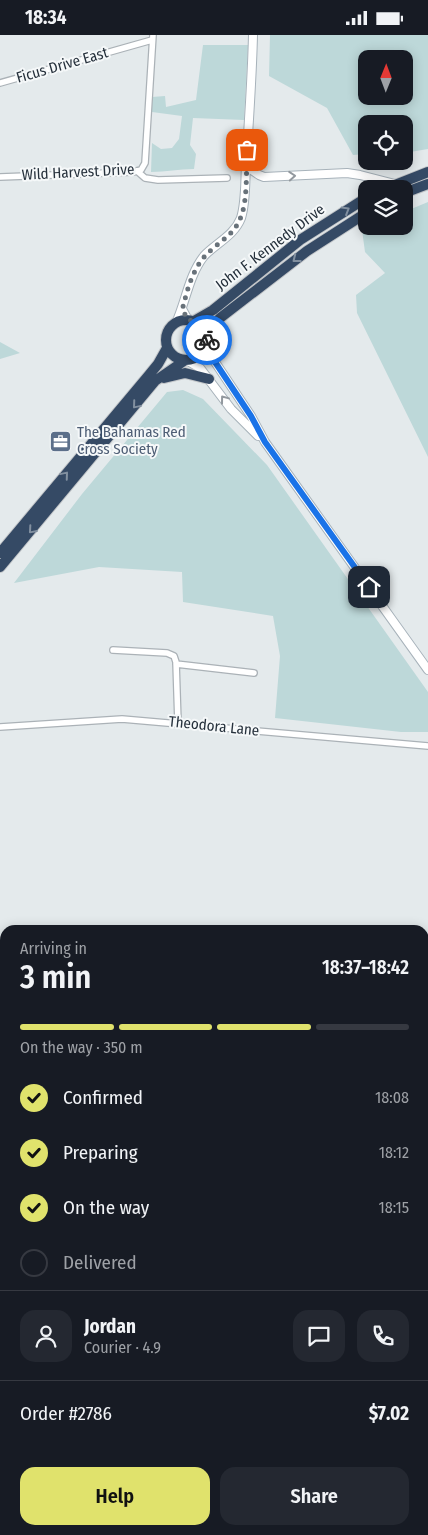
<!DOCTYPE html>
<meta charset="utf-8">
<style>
body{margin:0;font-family:"Fira Sans Condensed",sans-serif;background:#242831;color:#f1f3f6;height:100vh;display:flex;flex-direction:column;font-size:19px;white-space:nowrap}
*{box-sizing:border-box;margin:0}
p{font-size:16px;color:#9ea1a6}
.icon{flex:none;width:28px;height:28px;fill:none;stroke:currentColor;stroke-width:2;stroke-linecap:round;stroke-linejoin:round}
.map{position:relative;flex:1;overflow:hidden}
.panel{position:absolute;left:0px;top:890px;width:429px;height:610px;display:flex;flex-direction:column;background:#171b24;border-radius:15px 15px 0 0;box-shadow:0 2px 12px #0003}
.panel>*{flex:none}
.needle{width:32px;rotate:1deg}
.tools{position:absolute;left:358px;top:15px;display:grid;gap:10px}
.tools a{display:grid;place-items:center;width:55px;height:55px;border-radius:10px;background:#171b24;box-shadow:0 2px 12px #0003;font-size:25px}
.pin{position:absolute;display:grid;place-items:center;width:42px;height:42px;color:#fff;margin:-21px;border-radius:10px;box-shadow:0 2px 8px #0006}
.courier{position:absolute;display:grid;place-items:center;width:50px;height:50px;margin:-25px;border:4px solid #1a73e8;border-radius:50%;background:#fff;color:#222;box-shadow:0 1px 6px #0007}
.summary em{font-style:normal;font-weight:600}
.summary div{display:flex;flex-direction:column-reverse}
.summary{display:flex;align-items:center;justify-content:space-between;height:85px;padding:0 20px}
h1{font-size:32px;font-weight:600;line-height:38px}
.bar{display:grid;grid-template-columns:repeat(4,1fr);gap:8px 5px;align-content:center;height:60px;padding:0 20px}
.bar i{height:6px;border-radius:4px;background:#363941}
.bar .on{background:#e0e26c}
.bar p{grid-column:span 4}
.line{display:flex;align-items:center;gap:12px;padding:0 20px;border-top:1px solid #363941}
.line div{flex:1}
.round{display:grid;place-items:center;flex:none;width:52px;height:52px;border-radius:15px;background:#242831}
ol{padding:0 20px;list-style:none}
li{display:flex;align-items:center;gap:15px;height:55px}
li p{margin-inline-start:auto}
li .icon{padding:5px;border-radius:50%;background:#e0e26c;color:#111;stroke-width:4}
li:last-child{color:#9ea1a6}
li i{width:28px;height:28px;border:2px solid #363941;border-radius:50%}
.action{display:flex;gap:10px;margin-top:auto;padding:10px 20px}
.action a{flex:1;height:58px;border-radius:15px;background:#e0e26c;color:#111;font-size:20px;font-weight:600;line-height:58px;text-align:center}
.action a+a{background:#242831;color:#f1f3f6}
.status{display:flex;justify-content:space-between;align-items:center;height:35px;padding:0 25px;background:#171b24;direction:ltr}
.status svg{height:14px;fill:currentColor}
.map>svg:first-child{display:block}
.green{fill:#bdd8d9;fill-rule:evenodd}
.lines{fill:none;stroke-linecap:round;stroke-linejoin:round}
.street-casing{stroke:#abb2b7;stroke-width:8}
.secondary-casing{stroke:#a7b2ba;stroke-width:10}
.highway-casing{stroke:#c2c5c8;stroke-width:12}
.street{stroke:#fff;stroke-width:5.5}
.secondary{stroke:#fff;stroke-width:8}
.highway{stroke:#354a65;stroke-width:10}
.oneway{stroke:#92989e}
.oneway2{stroke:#8290a0}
.done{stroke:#68727a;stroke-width:5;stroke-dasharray:0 9}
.route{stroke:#1a73e8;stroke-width:6}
.labels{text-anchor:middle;stroke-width:4;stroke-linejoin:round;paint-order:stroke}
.street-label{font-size:15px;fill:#26313c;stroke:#f5f8f9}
.service-label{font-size:15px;fill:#4e5e75;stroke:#f5f8f9;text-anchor:start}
</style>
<div class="status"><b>18:34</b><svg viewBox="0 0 49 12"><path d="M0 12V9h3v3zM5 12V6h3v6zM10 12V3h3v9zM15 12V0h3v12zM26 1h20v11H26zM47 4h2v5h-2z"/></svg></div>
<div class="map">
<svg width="428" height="1500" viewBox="0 0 428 1500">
<rect width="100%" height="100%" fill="#e4eaec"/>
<path class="green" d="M270 0H428V114L404 118V89H366V119L353 120 327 73 269 41ZM366 24H404V61H366Z
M203 10H248L244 85 193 83 190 110 196 119 194 134C179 134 166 137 151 137L152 108 161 114 172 113 179 104 182 81 152 77V62L165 61 166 72 196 65Z
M428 167V422L357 278 356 260 385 238 365 217 362 195 371 191H404V177Z
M0 307 20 318 0 324Z
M183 355 203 364 267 430 428 657V697H401L275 683 280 621 273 581 183 567 182 537 99 532 14 548 82 459 167 357Z"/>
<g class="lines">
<defs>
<path id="street" d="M0 48 152 5
M137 136 145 143 158 145 227 143
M0 142 133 137 141 135 145 128 153 0
M113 615 167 618 174 621 176 627 178 688
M176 629 254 638
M0 692 122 684 428 711
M0 1010 1 988 5 977
M0 1060H5
M0 1122H5
M0 1187 5 1188
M0 1376 5 1377
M0 1455 5 1436
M52 1500 53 1495"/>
<path id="secondary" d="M246 131 259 140 264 142 347 138 360 140 395 149
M182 274 188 285
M176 288C186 266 189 240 204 221 216 208 234 201 241 183 246 167 245 147 246 130 249 86 252 43 253 0
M206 305 213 324 251 381 265 407 428 635
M188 326 200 333 231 374 258 401"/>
<path id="highway" d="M385 154 428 137
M404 158 428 149
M166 305a20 20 0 1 1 40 0a20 20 0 1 1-40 0Z
M194 286 213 275 300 205 366 163
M206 300 210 293 220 283 307 216 366 178
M164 343 185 338 209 344
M0 518 149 340 158 329 167 313
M0 532 155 346 184 326"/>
</defs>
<use href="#street" class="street-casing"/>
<use href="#secondary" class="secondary-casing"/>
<use href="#highway" class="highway-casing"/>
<use href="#street" class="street"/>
<use href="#secondary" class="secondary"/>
<use href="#highway" class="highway"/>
</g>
<defs><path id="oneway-chevron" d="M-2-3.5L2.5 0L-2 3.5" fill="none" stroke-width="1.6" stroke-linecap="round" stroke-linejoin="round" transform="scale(1.25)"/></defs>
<g class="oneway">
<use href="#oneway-chevron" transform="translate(292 141) rotate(-4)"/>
<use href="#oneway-chevron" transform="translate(224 364) rotate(-127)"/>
</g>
<g class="oneway2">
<use href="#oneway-chevron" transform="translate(346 175) rotate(-31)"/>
<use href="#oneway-chevron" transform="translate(296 224) rotate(142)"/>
<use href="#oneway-chevron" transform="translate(136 370) rotate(130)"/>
<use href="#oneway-chevron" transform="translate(65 440) rotate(-50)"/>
<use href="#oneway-chevron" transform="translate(32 495) rotate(131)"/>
</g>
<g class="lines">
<path class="done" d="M207 305C205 294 199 287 188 285L182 274 184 269C187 254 194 232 206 220 217 208 233 201 240 184 248 167 246 135 247 115"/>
<path class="route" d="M207 305 213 324 251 381 265 407 369 552"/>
</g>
<defs>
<symbol id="office-square" viewBox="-11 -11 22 22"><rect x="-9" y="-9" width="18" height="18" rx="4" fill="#5c6f8a" stroke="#f5f8f9"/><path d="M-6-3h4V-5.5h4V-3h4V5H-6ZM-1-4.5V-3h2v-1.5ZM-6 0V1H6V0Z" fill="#fff"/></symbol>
</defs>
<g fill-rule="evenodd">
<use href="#office-square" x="48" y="394" width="25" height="25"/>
</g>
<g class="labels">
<g class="street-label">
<text transform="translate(62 30) rotate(-16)" y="5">Ficus Drive East</text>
<text transform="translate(78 137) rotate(-3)" y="5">Wild Harvest Drive</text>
<text transform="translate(270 212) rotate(-37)" y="5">John F. Kennedy Drive</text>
<text transform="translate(214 691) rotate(6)" y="5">Theodora Lane</text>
</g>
<g class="service-label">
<text x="77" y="402">The Bahamas Red<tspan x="77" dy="17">Cross Society</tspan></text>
</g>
</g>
</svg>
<div class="tools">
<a><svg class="needle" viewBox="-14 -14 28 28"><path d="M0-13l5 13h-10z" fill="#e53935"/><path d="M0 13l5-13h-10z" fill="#9ea1a6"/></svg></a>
<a><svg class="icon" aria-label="locate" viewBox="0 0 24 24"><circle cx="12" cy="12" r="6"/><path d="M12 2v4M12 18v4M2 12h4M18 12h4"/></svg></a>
<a><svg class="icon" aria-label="layers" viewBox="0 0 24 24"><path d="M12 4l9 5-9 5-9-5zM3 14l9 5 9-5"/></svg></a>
</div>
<div class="pin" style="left:247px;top:115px;background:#ea580c"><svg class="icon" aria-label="bag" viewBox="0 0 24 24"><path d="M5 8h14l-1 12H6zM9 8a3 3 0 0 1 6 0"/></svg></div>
<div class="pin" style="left:369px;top:552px;background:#1f2937"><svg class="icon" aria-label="home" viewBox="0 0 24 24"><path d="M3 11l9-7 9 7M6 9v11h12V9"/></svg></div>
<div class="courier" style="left:207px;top:305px"><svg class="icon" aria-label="bike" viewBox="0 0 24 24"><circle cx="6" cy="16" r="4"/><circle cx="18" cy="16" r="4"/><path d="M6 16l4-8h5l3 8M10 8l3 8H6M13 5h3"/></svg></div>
<section class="panel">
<div class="summary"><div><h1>3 min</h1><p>Arriving in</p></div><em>18:37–18:42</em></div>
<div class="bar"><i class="on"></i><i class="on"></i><i class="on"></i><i></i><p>On the way · 350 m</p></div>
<ol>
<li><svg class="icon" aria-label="check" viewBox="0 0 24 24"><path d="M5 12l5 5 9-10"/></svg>Confirmed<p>18:08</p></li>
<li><svg class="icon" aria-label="check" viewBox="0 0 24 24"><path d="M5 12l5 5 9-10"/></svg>Preparing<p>18:12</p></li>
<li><svg class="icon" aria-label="check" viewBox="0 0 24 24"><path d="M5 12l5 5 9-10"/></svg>On the way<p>18:15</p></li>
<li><i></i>Delivered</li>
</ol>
<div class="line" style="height:90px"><a class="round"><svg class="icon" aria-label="person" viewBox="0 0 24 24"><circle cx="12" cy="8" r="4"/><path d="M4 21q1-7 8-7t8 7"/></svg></a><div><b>Jordan</b><p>Courier · 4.9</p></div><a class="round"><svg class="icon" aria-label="chat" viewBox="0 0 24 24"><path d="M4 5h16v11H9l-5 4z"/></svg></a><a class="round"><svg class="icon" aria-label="phone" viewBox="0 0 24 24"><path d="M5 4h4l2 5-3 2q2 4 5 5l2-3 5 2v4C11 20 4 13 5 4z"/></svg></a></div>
<div class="line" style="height:65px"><div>Order #2786</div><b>$7.02</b></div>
<div class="action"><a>Help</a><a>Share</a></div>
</section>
</div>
